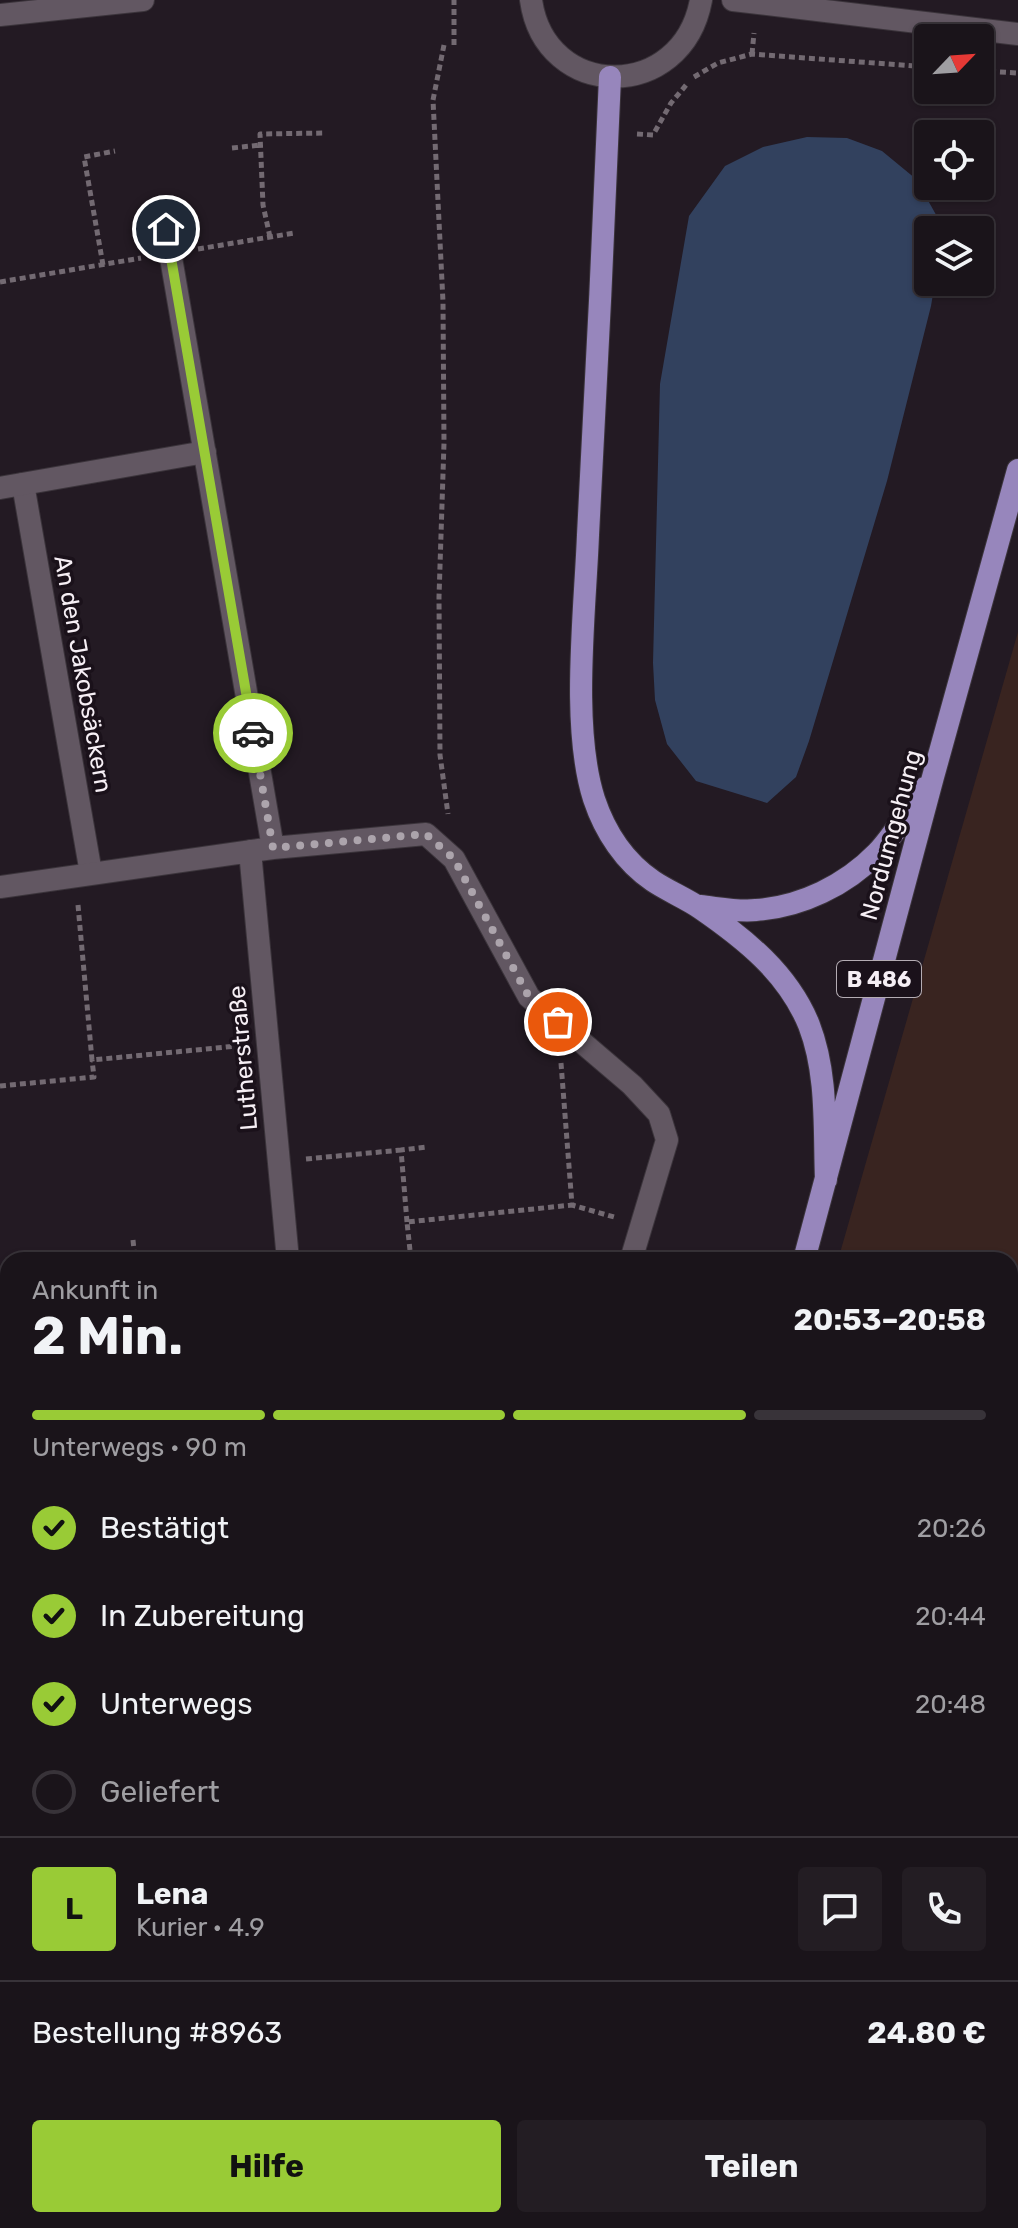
<!DOCTYPE html>
<html lang="de">
<meta charset="utf-8">
<style>
body{margin:0;font-family:Rubik,sans-serif;background:#231d23;color:#f1f3f6;height:100vh;display:flex;flex-direction:column;font-size:30px;white-space:nowrap}
*{box-sizing:border-box;margin:0}
p{font-size:26px;color:#9f9ea2}
.icon{flex:none;width:44px;height:44px;fill:none;stroke:currentColor;stroke-width:2;stroke-linecap:round;stroke-linejoin:round}
.map{position:relative;flex:1;overflow:hidden}
.drawer{position:absolute;left:0px;top:1252px;width:1018px;height:976px;display:flex;flex-direction:column;background:#1a141a;border-radius:24px 24px 0 0;box-shadow:0 2px 6px #0004,0 0 0 2px #383339}
.drawer>*{flex:none}
.needle{width:52px;rotate:65deg}
.controls{position:absolute;left:914px;top:24px;display:grid;gap:16px}
.controls a{display:grid;place-items:center;width:80px;height:80px;border-radius:8px;background:#1a141a;box-shadow:0 2px 6px #0004,0 0 0 2px #383339;font-size:40px}
.pin{position:absolute;display:grid;place-items:center;width:68px;height:68px;color:#fff;margin:-34px;border:4px solid #fff;border-radius:50%;box-shadow:0 2px 8px #0007}
.courier{position:absolute;display:grid;place-items:center;width:80px;height:80px;margin:-40px;border:6px solid #99cb36;border-radius:50%;background:#fff;color:#222;box-shadow:0 2px 10px #0007}
.headline em{font-style:normal;font-weight:700}
.headline div{display:flex;flex-direction:column-reverse}
.headline{display:flex;align-items:center;justify-content:space-between;height:136px;padding:0 32px}
h1{font-size:52px;font-weight:700;line-height:60px}
.bar{display:grid;grid-template-columns:repeat(4,1fr);gap:12px 8px;align-content:center;height:96px;padding:0 32px}
.bar i{height:10px;border-radius:6px;background:#383339}
.bar .current{background:#99cb36}
.bar p{grid-column:span 4}
.line{display:flex;align-items:center;gap:20px;padding:0 32px;border-top:2px solid #383339}
.line div{flex:1}
.round{display:grid;place-items:center;flex:none;width:84px;height:84px;border-radius:8px;background:#231d23}
ol{padding:0 32px;list-style:none}
li{display:flex;align-items:center;gap:24px;height:88px}
li p{margin-inline-start:auto}
li .icon{padding:8px;border-radius:50%;background:#99cb36;color:#111;stroke-width:4}
li:last-child{color:#9f9ea2}
li i{width:44px;height:44px;border:4px solid #383339;border-radius:50%}
.button{display:flex;gap:16px;margin-top:auto;padding:16px 32px}
.button a{flex:1;height:92px;border-radius:8px;background:#99cb36;color:#111;font-size:32px;font-weight:700;line-height:92px;text-align:center}
.button a+a{background:#231d23;color:#f1f3f6}
.map>svg:first-child{display:block}
.green{fill:#392420}
.water{fill:#32415e}
.lines{fill:none;stroke-linecap:round;stroke-linejoin:round}
.service-casing{stroke:#3b343b;stroke-width:24}
.minor-casing{stroke:#3b343b;stroke-width:24}
.tertiary-casing{stroke:#3b343b;stroke-width:24}
.primary-casing{stroke:#3b343b;stroke-width:24}
.path{stroke:#736a72;stroke-width:5;stroke-dasharray:6 4;stroke-linecap:butt}
.service{stroke:#625762;stroke-width:22}
.minor{stroke:#625762;stroke-width:22}
.tertiary{stroke:#625762;stroke-width:22}
.primary{stroke:#9786bc;stroke-width:22}
.done{stroke:#aca4ac;stroke-width:8;stroke-dasharray:0 14.4}
.route{stroke:#99cb36;stroke-width:10}
.labels{text-anchor:middle;stroke-width:7;stroke-linejoin:round;paint-order:stroke}
.shield{fill:#1a111a;stroke:#b4acb3;stroke-width:2}
.shield-label{font-size:22px;font-weight:bold;fill:#f6eff5}
.street-label{font-size:24px;fill:#f6eff5;stroke:#1a111a}
</style>
<div class="map">
<svg width="1018" height="2228" viewBox="0 0 1018 2228">
<rect width="100%" height="100%" fill="#231a23"/>
<path class="green" d="M1018 632V2218L1005 2228H572L574 2220H1010V1260H838Z"/>
<path class="water" d="M807 137 847 138 882 151 916 179 944 229 928 230V282H935L931 306 887 481 809 741 796 777 767 803 696 781 667 744 655 700 653 663 660 384 689 216 725 166 763 147Z"/>
<g class="lines">
<defs>
<path id="service" d="M23 484 91 873
M0 2084 8 2083"/>
<path id="minor" d="M166 229 273 848
M0 488 205 452
M250 851 288 1260
M0 887 273 848 426 834 454 859 529 997 632 1085 659 1114 667 1140 631 1260
M0 1292 8 1330
M0 1710H8
M42 2228 43 2220
M405 2228 407 2220"/>
<path id="tertiary" d="M531 0C545 101 682 103 701 0
M733 0 1018 34
M0 15 143 0"/>
<path id="primary" d="M610 77C604 230 596 382 588 535 585 612 571 727 594 799 605 832 625 862 653 881 668 891 685 898 700 908 745 939 788 973 809 1025 828 1074 824 1129 826 1180
M700 906C719 908 738 912 756 910 801 907 846 885 877 853 895 834 909 809 925 788
M804 1260 933 777 1018 470
M546 2228 548 2220"/>
</defs>
<use href="#service" class="service-casing"/>
<use href="#minor" class="minor-casing"/>
<use href="#tertiary" class="tertiary-casing"/>
<use href="#primary" class="primary-casing"/>
<path class="path" d="M444 45 433 100 443 302 444 443 439 597 440 755 448 814
M454 45V0
M752 54 754 33
M980 71 1018 73
M694 77 718 63 752 54 928 67
M637 134 653 135 671 103 687 84
M232 148 261 145
M270 237 263 205 260 134 326 133
M198 249 294 233
M103 265 84 157 115 151
M0 282 141 258
M78 905 92 1060 237 1046
M561 1063 572 1205 614 1217
M0 1086 94 1077 92 1060
M306 1159 401 1150
M407 1222 401 1150 427 1147
M133 1240 135 1260
M411 1260 407 1222 572 1205"/>
<use href="#service" class="service"/>
<use href="#minor" class="minor"/>
<use href="#tertiary" class="tertiary"/>
<use href="#primary" class="primary"/>
</g>
<g class="lines">
<path class="done" d="M253 733 273 848 426 834 454 859 529 997 558 1022"/>
<path class="route" d="M166 229 253 733"/>
</g>
<g class="labels">
<rect class="shield" x="837" y="961" width="84" height="36" rx="6"/>
<g class="shield-label">
<text x="879" y="987">B 486</text>
</g>
<g class="street-label">
<text transform="translate(83 674) rotate(80)" y="8">An den Jakobsäckern</text>
<text transform="translate(891 835) rotate(-75)" y="8">Nordumgehung</text>
<text transform="translate(243 1058) rotate(-95)" y="8">Lutherstraße</text>
</g>
</g>
</svg>
<div class="controls">
<a><svg class="needle" viewBox="-14 -14 28 28"><path d="M0-13l5 13h-10z" fill="#e53935"/><path d="M0 13l5-13h-10z" fill="#9f9ea2"/></svg></a>
<a><svg class="icon" aria-label="locate" viewBox="0 0 24 24"><circle cx="12" cy="12" r="6"/><path d="M12 2v4M12 18v4M2 12h4M18 12h4"/></svg></a>
<a><svg class="icon" aria-label="layers" viewBox="0 0 24 24"><path d="M12 4l9 5-9 5-9-5zM3 14l9 5 9-5"/></svg></a>
</div>
<div class="pin" style="left:558px;top:1022px;background:#ea580c"><svg class="icon" aria-label="bag" viewBox="0 0 24 24"><path d="M5 8h14l-1 12H6zM9 8a3 3 0 0 1 6 0"/></svg></div>
<div class="pin" style="left:166px;top:229px;background:#1f2937"><svg class="icon" aria-label="home" viewBox="0 0 24 24"><path d="M3 11l9-7 9 7M6 9v11h12V9"/></svg></div>
<div class="courier" style="left:253px;top:733px"><svg class="icon" aria-label="car" viewBox="0 0 24 24"><path d="M5 17H2v-5l4-1 3-4h7l3 4 3 1v5h-3M9 17h6M6 11h13"/><circle cx="7" cy="17" r="2"/><circle cx="17" cy="17" r="2"/></svg></div>
<section class="drawer">
<div class="headline"><div><h1>2 Min.</h1><p>Ankunft in</p></div><em>20:53–20:58</em></div>
<div class="bar"><i class="current"></i><i class="current"></i><i class="current"></i><i></i><p>Unterwegs · 90 m</p></div>
<ol>
<li><svg class="icon" aria-label="check" viewBox="0 0 24 24"><path d="M5 12l5 5 9-10"/></svg>Bestätigt<p>20:26</p></li>
<li><svg class="icon" aria-label="check" viewBox="0 0 24 24"><path d="M5 12l5 5 9-10"/></svg>In Zubereitung<p>20:44</p></li>
<li><svg class="icon" aria-label="check" viewBox="0 0 24 24"><path d="M5 12l5 5 9-10"/></svg>Unterwegs<p>20:48</p></li>
<li><i></i>Geliefert</li>
</ol>
<div class="line" style="height:144px"><b class="round" style="background:#99cb36;color:#111">L</b><div><b>Lena</b><p>Kurier · 4.9</p></div><a class="round"><svg class="icon" aria-label="chat" viewBox="0 0 24 24"><path d="M4 5h16v11H9l-5 4z"/></svg></a><a class="round"><svg class="icon" aria-label="phone" viewBox="0 0 24 24"><path d="M5 4h4l2 5-3 2q2 4 5 5l2-3 5 2v4C11 20 4 13 5 4z"/></svg></a></div>
<div class="line" style="height:104px"><div>Bestellung #8963</div><b>24.80 €</b></div>
<div class="button"><a>Hilfe</a><a>Teilen</a></div>
</section>
</div>
